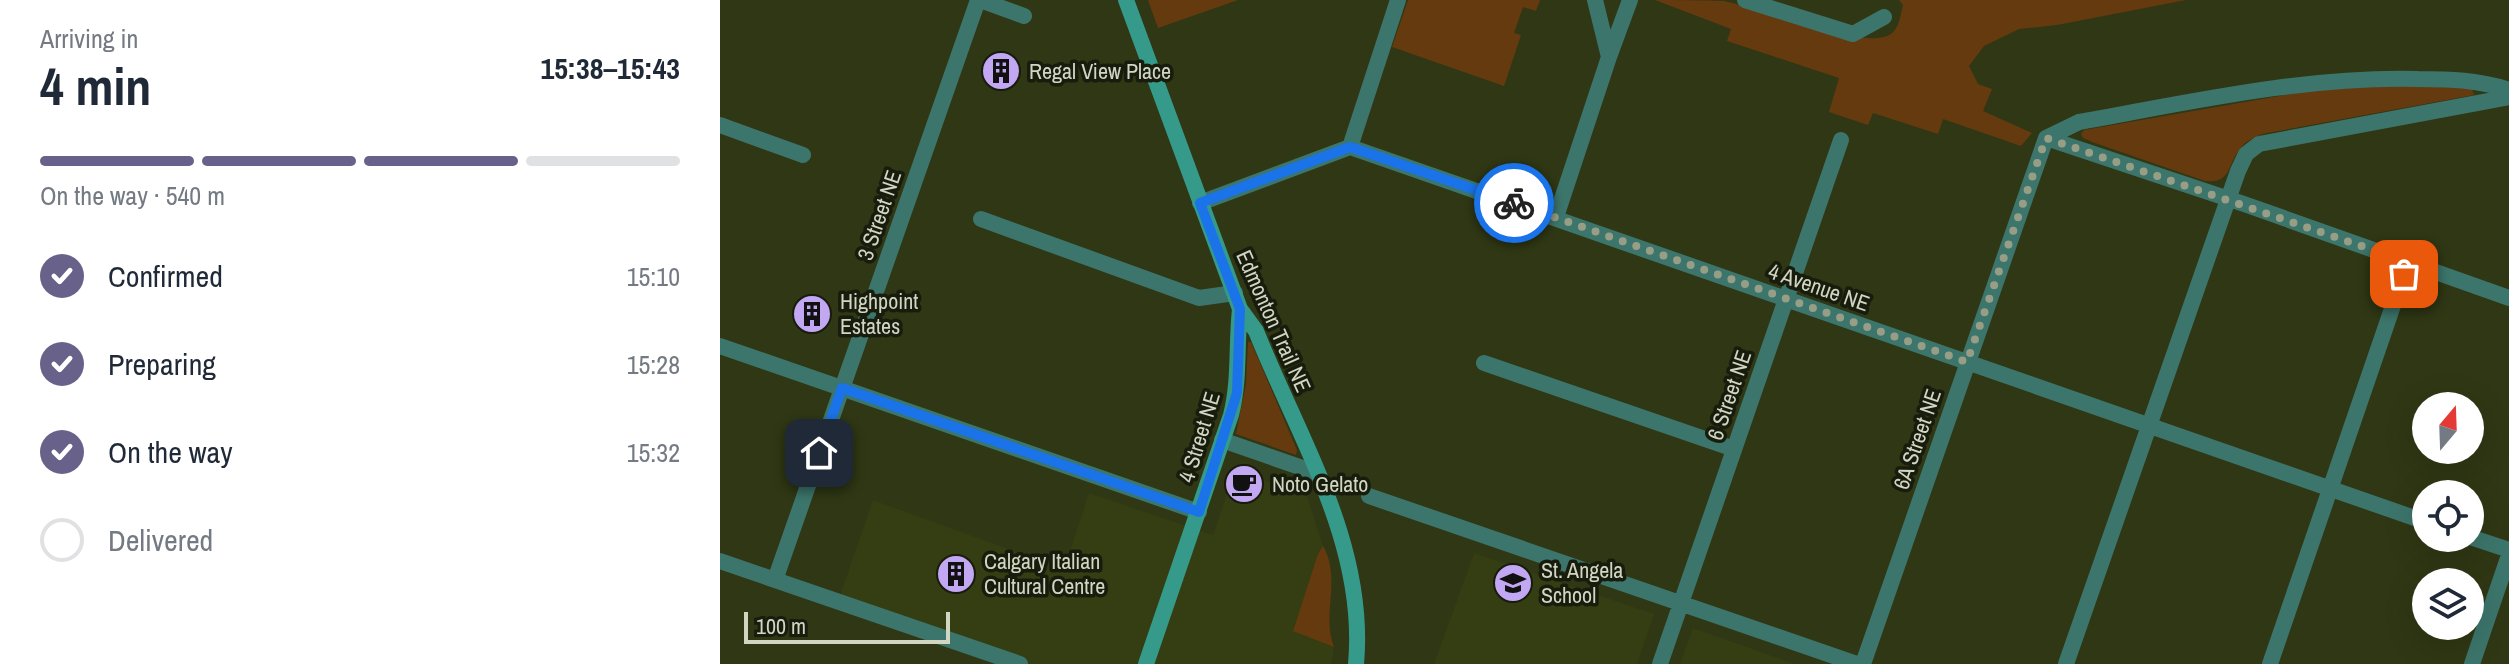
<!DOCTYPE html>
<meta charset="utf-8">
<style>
body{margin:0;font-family:"Archivo Narrow",sans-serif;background:#f2f2f3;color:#1f2937;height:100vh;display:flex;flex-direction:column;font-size:30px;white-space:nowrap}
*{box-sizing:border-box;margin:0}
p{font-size:26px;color:#747a83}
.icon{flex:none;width:44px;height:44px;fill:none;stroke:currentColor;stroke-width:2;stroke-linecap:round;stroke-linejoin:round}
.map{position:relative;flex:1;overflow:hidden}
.side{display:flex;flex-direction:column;background:#fff;width:720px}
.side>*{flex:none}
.needle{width:52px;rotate:19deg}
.controls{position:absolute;left:1692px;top:392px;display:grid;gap:16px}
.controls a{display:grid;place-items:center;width:72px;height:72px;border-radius:50%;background:#fff;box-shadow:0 8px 32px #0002;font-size:40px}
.scale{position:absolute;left:24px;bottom:20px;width:206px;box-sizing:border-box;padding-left:8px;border:4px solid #d0d6c2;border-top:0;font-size:22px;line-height:28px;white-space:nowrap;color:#d0d6c2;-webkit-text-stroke:6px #181c0d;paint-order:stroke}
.pin{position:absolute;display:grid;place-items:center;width:68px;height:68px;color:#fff;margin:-34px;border-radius:16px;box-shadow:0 4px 12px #0006}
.courier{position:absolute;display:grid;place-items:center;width:80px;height:80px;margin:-40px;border:6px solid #1a73e8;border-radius:50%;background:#fff;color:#222;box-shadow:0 2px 10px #0007}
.overview em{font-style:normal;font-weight:700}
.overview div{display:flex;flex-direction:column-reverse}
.overview{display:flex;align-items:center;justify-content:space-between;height:136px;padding:0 40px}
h1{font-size:52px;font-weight:700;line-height:60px}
.bar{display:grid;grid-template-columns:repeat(4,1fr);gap:12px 8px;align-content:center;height:96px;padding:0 40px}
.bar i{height:10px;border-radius:6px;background:#e0e1e3}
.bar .selected{background:#68628b}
.bar p{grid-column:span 4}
ol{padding:0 40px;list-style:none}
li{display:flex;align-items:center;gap:24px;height:88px}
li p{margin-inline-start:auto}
li .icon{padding:8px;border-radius:50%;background:#68628b;color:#fff;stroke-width:4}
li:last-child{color:#747a83}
li i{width:44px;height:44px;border:4px solid #e0e1e3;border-radius:50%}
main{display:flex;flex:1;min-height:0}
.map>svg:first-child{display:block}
.built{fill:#343e12}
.green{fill:#663a0f}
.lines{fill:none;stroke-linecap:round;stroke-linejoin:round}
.street{stroke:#3c756b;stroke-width:16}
.secondary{stroke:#359a8a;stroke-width:16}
.done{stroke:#989e85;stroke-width:8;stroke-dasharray:0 14.4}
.route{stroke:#1a73e8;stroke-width:10}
.labels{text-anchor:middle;stroke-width:7;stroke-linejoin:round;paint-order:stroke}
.poi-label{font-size:22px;fill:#d0d6c2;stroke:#181c0d;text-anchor:start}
.street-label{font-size:22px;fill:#d0d6c2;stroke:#181c0d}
</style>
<main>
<section class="side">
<div class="overview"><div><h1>4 min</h1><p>Arriving in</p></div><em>15:38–15:43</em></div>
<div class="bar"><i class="selected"></i><i class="selected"></i><i class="selected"></i><i></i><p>On the way · 540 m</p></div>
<ol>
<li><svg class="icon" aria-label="check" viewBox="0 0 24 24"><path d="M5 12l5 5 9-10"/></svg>Confirmed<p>15:10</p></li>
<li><svg class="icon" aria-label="check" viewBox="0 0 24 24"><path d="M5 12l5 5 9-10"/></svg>Preparing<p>15:28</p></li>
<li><svg class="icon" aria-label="check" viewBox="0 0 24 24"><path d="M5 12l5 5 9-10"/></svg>On the way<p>15:32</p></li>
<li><i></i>Delivered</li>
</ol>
</section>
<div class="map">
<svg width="1789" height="664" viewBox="0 0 1789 664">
<rect width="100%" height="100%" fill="#2f3714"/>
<path class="built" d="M515 470 587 496 603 546 573 630 614 647 611 664H292L117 604 153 500 344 569 369 493 493 535Z
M754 553 934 614 917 664H714Z
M973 628 1038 651 1075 664H960Z"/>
<path class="green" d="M428 0H518L438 28Z
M688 0H820L816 11 803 7 794 33 801 35 784 86 672 47Z
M935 0C957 0 982 0 1004 1 1041 9 1135 48 1167 36 1179 32 1180 16 1183 5L1179 0H1466L1337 25 1299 29 1264 46 1249 66 1258 84 1272 89 1263 111 1312 133 1301 146 1223 119 1218 134 1153 113 1148 125 1109 112 1119 78 1007 41 1011 29Z
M1688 85 1752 89 1754 95 1542 134C1534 138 1525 141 1520 149 1507 164 1512 184 1485 181L1375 143 1363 138 1361 134 1364 130 1611 87Z
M528 342H531L577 450 576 455 516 434 526 384Z
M603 546C622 579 601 615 614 647L573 631 598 554Z"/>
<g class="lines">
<path class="street" d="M260 0 304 16
M1025 0 1133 34 1164 17
M889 57 910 0
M0 125 83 155
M1326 138 1524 204 1789 298
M1326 138 1359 122C1471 102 1585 76 1698 79 1729 79 1760 80 1789 90
M630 147 678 0
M480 203 630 147 1706 522
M836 217 889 57 875 0
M261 219 479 298 515 293
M0 346 479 512
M764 363 1014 449
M502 440 597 473
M649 496 1137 664
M1750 537 1789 550
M0 561 300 664
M55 580 258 0
M940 664 1121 140
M1143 664 1326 138
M1346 664 1518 171 1526 154 1539 144 1789 97
M1550 664 1688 262
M1752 664 1789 555"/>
<path class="secondary" d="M406 0 520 309 536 331C579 439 647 545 636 664
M426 664 511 415C520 380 516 345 520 309"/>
</g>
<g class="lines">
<path class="done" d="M794 203 1247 362 1326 138 1688 262 1684 274"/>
<path class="route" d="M99 453 122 388 479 512 517 393 520 309 480 203 630 147 794 203"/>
</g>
<defs>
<symbol id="building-disc" viewBox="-11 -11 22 22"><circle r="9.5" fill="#c2a7f2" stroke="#181c0d"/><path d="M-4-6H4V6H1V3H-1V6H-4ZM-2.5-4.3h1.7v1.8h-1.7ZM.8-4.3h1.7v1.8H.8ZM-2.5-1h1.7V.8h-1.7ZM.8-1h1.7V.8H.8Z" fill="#111"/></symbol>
<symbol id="cafe-disc" viewBox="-11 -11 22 22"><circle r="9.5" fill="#c2a7f2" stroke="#181c0d"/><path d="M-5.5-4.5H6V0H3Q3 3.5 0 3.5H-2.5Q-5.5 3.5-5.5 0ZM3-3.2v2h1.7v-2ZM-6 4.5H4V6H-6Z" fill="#111"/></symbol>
<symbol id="school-disc" viewBox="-11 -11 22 22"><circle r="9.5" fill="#c2a7f2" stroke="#181c0d"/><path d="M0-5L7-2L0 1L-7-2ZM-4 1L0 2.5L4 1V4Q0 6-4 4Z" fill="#111"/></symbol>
</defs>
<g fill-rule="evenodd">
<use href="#building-disc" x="259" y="49" width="44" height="44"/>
<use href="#building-disc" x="70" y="292" width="44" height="44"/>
<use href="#cafe-disc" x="502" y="462" width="44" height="44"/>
<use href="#building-disc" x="214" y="552" width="44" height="44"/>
<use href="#school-disc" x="771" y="561" width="44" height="44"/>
</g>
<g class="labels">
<g class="poi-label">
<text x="309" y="79">Regal View Place</text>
<text x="120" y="309">Highpoint<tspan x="120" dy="25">Estates</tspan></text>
<text x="552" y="492">Noto Gelato</text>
<text x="264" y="569">Calgary Italian<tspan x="264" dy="25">Cultural Centre</tspan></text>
<text x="821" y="578">St. Angela<tspan x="821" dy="25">School</tspan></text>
</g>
<g class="street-label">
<text transform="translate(159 215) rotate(-71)" y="8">3 Street NE</text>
<text transform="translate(1099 287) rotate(19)" y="8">4 Avenue NE</text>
<text transform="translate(554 321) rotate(66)" y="8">Edmonton Trail NE</text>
<text transform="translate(1009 395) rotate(-71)" y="8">6 Street NE</text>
<text transform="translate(479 437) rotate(-73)" y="8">4 Street NE</text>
<text transform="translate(1197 439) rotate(-71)" y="8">6A Street NE</text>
</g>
</g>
</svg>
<div class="controls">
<a><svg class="needle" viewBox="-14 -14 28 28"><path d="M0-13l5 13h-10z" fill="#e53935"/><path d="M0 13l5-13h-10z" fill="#747a83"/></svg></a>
<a><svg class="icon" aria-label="locate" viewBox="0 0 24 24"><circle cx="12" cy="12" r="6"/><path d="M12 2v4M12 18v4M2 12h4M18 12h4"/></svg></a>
<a><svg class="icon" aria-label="layers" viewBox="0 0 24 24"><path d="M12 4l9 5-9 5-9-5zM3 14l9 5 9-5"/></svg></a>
</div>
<div class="scale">100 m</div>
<div class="pin" style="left:1684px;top:274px;background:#ea580c"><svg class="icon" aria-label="bag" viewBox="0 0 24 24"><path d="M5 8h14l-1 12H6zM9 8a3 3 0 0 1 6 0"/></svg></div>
<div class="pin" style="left:99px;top:453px;background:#1f2937"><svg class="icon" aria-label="home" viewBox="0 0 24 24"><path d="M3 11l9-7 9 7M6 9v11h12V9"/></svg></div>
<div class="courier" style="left:794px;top:203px"><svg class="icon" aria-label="bike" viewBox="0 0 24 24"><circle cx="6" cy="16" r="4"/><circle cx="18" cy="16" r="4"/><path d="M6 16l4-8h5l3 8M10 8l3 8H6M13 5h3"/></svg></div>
</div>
</main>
